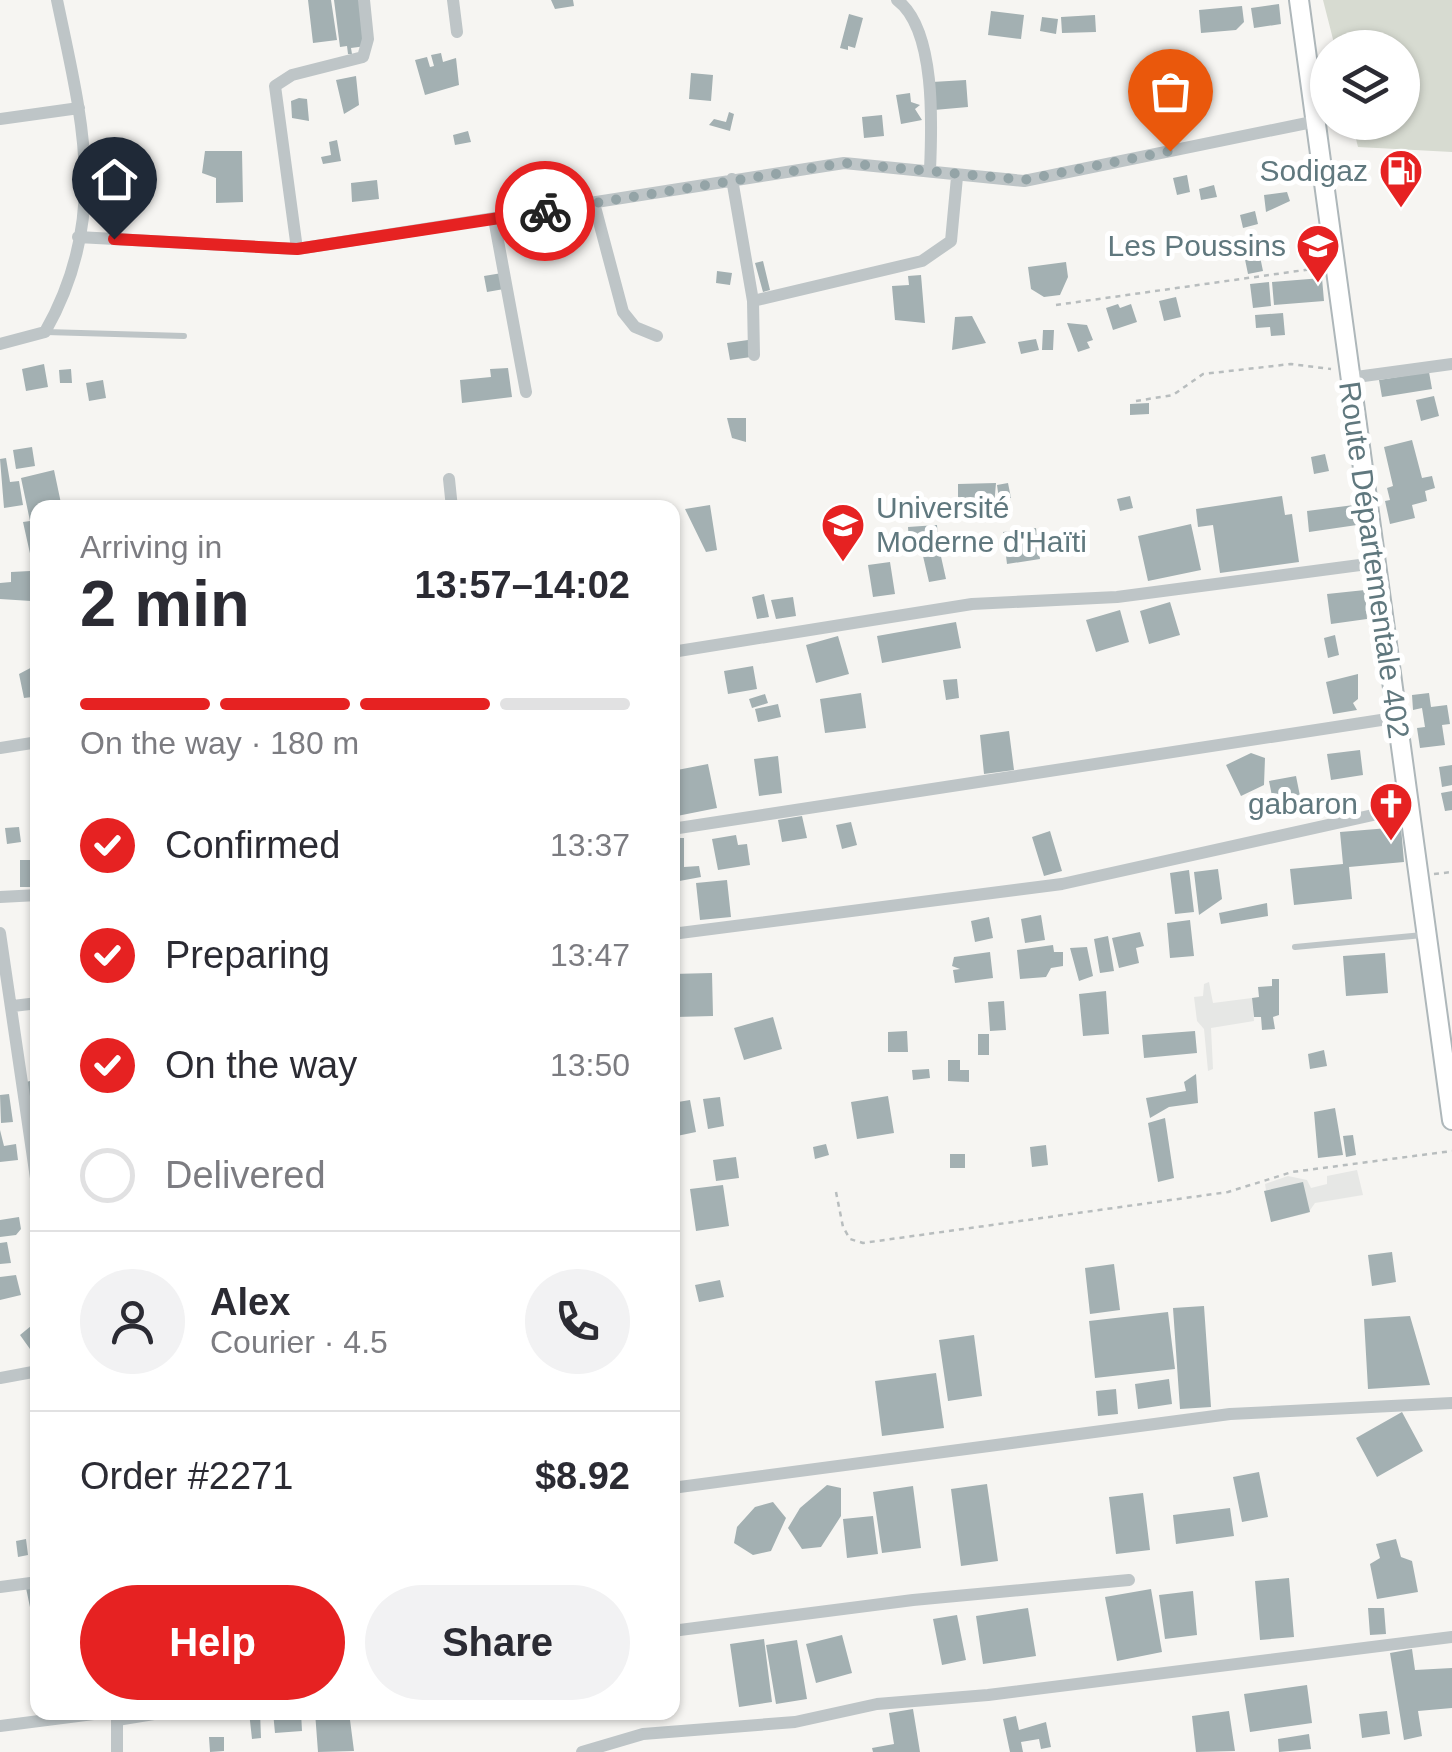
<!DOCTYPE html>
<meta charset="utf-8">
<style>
body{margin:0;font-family:Helvetica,sans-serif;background:#f2f2f3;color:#2b2b33;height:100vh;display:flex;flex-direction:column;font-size:38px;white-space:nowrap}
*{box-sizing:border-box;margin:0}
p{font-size:32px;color:#7c7c81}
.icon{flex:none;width:55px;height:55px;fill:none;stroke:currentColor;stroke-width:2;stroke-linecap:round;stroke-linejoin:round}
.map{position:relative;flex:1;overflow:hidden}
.details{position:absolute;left:30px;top:500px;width:650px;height:1220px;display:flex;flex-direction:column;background:#fff;border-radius:20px;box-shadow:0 2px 8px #0004}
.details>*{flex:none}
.fabs{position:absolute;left:1310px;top:30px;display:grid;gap:20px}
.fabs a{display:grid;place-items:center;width:110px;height:110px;border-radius:50%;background:#fff;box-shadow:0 2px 8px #0004;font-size:50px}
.pin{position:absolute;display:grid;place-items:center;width:85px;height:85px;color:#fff;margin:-102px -42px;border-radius:50% 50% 50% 0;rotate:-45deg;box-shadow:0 0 10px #0007}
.pin .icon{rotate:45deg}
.courier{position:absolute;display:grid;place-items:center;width:100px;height:100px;margin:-50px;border:8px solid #e62222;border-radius:50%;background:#fff;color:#222;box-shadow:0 2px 12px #0007}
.summary em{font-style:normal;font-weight:700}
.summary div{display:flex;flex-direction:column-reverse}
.summary{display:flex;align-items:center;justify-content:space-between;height:170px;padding:0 50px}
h1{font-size:65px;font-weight:700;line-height:75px}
.bar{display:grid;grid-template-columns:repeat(4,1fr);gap:15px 10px;align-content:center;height:120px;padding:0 50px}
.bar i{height:12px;border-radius:8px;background:#e1e1e2}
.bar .active{background:#e62222}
.bar p{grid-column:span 4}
.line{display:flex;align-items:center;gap:25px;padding:0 50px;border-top:2px solid #e1e1e2}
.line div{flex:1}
.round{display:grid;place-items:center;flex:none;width:105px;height:105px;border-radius:52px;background:#f2f2f3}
ol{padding:0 50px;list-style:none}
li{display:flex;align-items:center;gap:30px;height:110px}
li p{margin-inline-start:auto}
li .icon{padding:10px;border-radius:50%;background:#e62222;color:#fff;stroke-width:4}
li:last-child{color:#7c7c81}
li i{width:55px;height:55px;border:5px solid #e1e1e2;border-radius:50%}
.action{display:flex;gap:20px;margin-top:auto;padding:20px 50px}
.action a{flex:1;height:115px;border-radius:60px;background:#e62222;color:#fff;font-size:40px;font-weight:700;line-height:115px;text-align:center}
.action a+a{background:#f2f2f3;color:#2b2b33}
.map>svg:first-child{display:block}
.built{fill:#e6e7e5}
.green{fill:#d7dbd1}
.building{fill:#a3b0b2}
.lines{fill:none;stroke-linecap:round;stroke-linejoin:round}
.secondary-casing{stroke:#aeb7ba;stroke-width:22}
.path{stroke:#b8bdbe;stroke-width:2.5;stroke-dasharray:5 5;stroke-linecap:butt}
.service{stroke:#bec5c7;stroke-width:6}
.minor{stroke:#bec5c7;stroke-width:12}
.secondary{stroke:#fff;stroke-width:18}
.done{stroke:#94a4a7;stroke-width:10;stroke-dasharray:0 18}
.route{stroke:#e62222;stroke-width:12}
.labels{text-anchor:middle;stroke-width:10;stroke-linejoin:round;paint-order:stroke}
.poi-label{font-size:30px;fill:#60787e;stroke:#fff;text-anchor:end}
.street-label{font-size:30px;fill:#60787e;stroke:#fff}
</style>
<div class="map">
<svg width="1452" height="1752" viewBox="0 0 1452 1752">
<rect width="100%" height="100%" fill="#f6f5f2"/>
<path class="built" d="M1209 982 1213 1003 1252 998 1254 1021 1211 1028 1213 1069 1208 1071 1204 1029 1197 1021 1194 997 1203 996 1204 984Z
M1357 1170 1363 1195 1315 1203 1308 1213 1271 1222 1265 1184 1288 1176 1307 1180 1311 1188 1327 1184V1176Z"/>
<path class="green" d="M1323 0H1452V152L1358 147 1352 123 1402 122V48L1335 47Z"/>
<path class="building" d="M308 0H331L337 40 313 43Z
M334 0H361L366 46 351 48 352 54H348L347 46 340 47Z
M551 0H573L574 6 555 9Z
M1279 4 1281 24 1254 28 1251 8Z
M1242 6 1244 22 1236 30 1201 33 1199 10Z
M991 11 1024 15 1021 39 988 35Z
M849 14 863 18 855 48 848 46V50L840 48Z
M1095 15 1096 32 1062 33 1061 17Z
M1042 17 1058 19 1056 34 1040 31Z
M441 53 443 62 456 58 459 85 425 95 415 60 427 57 430 67 434 66 431 55Z
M691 73 713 75 711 101 689 99Z
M356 76 359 105 344 114 336 80Z
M966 80 968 107 934 110 932 82Z
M910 93 911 102 920 105 915 109 922 120 901 124 896 95Z
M299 98 307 99 309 121 292 118 291 101Z
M729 112 734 114 730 131 709 125 714 119 726 122Z
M882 115 884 136 864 138 862 117Z
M468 131 471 142 455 145 453 135Z
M337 140 341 161 323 164 321 157 331 155 329 142Z
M205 151H242L243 202 216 203V178L202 173Z
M1187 175 1190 192 1177 195 1173 178Z
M377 180 379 199 352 202 351 183Z
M1214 185 1217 197 1201 200 1199 189Z
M1287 192 1290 201 1266 212 1264 195Z
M1255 211 1258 224 1243 228 1240 215Z
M1257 242 1263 271 1248 274 1242 245Z
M763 261 770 290 763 292 755 263Z
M1066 262 1068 277 1060 295 1044 297 1031 289 1028 267Z
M717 271 732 273 730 285 716 283Z
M502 273 504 289 487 292 484 276Z
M921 275 925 323 895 320 892 286 909 285 908 276Z
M1322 278 1324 301 1274 305 1272 282Z
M1269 282 1271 306 1253 308 1250 284Z
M1176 297 1181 317 1164 321 1159 301Z
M1118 304 1120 308 1131 304 1137 322 1113 330 1106 308Z
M1283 313 1285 335 1271 336 1270 327 1256 328 1255 315Z
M972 316 986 343 952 350 955 317Z
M1067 323 1087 325 1093 340 1087 342 1090 348 1078 352Z
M1043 330H1054L1053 350H1042Z
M1036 339 1039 350 1021 354 1018 342Z
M748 340 751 357 730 360 727 343Z
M44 364 48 387 26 391 22 369Z
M508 368 512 397 462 403 460 380 491 377 490 369Z
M71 369 72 383H60L59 370Z
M1429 372 1432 389 1382 397 1379 380Z
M103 380 106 398 89 401 86 383Z
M1434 396 1439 416 1421 421 1416 400Z
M1149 403V414L1130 415V404Z
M727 418H746V442L732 438Z
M1412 440 1422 478 1432 476 1435 488 1425 491 1427 501 1412 505 1415 518 1390 524 1385 501 1390 500 1387 488 1393 486 1384 447Z
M32 447 35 466 16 469 13 450Z
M1325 454 1329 471 1314 474 1311 457Z
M6 458 10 482 19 481 23 505 4 508 0 459Z
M54 470 62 508H38V557L31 558 23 522 30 521 21 478Z
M996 483 994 506 958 505V484Z
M1008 483 1011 498 999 499 997 485Z
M1130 496 1133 508 1120 511 1117 499Z
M1282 496 1285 515 1292 514 1299 562 1220 573 1213 525 1198 527 1196 509Z
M710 505 717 550 706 552 685 509Z
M1354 505 1357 525 1309 532 1307 511Z
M1191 524 1201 570 1148 581 1138 536Z
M937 525 938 539 909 542 908 527Z
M1036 528 1040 559 1007 564 1003 532Z
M940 552 946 579 929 582 923 556Z
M890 562 895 594 873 597 868 565Z
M30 571 31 601 0 599V583L11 582V572Z
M1365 590 1367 619 1331 624 1327 594Z
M764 594 769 617 757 619 752 597Z
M793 597 796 616 776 619 771 600Z
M1170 602 1180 635 1149 644 1140 611Z
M1120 610 1129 642 1096 652 1086 620Z
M956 622 961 648 882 663 877 636Z
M1335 635 1339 655 1328 658 1324 638Z
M838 636 849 674 816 683 806 645Z
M38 664V706H33L32 697 24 698 19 674Z
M753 666 757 689 728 694 724 671Z
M1358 674V699L1353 703 1357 710 1333 714 1326 682Z
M957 679 959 698 946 700 943 680Z
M861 693 866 728 825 733 820 699Z
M1429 693 1431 707 1447 705 1450 724 1442 725 1445 745 1420 748 1417 728 1425 727 1422 708 1413 710 1412 695Z
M765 694 768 703 752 708 749 699Z
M778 704 781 717 758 722 755 709Z
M1009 731 1014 770 984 774 980 735Z
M1360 750 1363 775 1331 780 1327 754Z
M1251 753 1265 758 1264 785 1241 796 1226 765Z
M778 756 782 793 759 796 754 759Z
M708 764 717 808 672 817V771Z
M1452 765V785L1442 787 1439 767Z
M1296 776 1300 796 1273 801 1269 781Z
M1452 791V810L1445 811 1441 793Z
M802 816 807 838 782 842 778 820Z
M851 822 857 845 842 849 836 825Z
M19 827 21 842 7 844 5 828Z
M1401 827 1404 862 1349 867 1352 899 1294 905 1290 869 1343 864 1340 832Z
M1050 831 1062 871 1044 876 1032 837Z
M736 835 738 845 747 844 750 865 718 870 712 839Z
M672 838H684V867L699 866 701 877 674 882Z
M20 860H35L36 887H20Z
M1218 869 1222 899 1199 915 1194 872Z
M1189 870 1194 912 1175 914 1170 873Z
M727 880 731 917 700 920 696 883Z
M1267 903 1268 916 1221 924 1219 913Z
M1041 915 1045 940 1025 943 1021 919Z
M989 917 993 938 975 942 971 921Z
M1190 920 1194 956 1170 958 1167 923Z
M1140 932 1144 946 1136 948 1139 963 1119 968 1112 938Z
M1108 936 1114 971 1100 973 1094 939Z
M1053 945 1054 952H1063V966L1051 968 1046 977 1020 979 1017 950Z
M1087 947 1093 976 1079 981 1070 948Z
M990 952 993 978 955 983 953 970 960 969 952 966 954 957Z
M1385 953 1388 993 1346 996 1343 956Z
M712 973 713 1016 676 1017 672 974Z
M1272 979H1279V1015L1273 1017 1275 1029 1262 1030 1261 1017H1254L1252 998 1259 997 1258 987 1272 986Z
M1106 991 1109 1034 1083 1036 1079 994Z
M1004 1001 1006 1030 990 1031 988 1002Z
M773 1017 782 1049 744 1060 734 1028Z
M907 1031 908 1052H888V1032Z
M1195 1031 1197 1053 1144 1058 1142 1035Z
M978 1034H989V1055H978Z
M1324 1050 1327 1066 1310 1069 1308 1054Z
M948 1060H960V1070H969V1082L948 1081Z
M929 1069 930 1078 913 1080 912 1070Z
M1196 1074 1198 1103 1169 1107 1150 1118 1146 1098 1186 1091 1184 1082Z
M38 1079V1104L29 1107 22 1083Z
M9 1094 13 1122 1 1123 0 1095Z
M888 1096 894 1133 857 1139 851 1102Z
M720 1097 724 1126 708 1129 703 1099Z
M690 1100 696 1132 672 1137V1103Z
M1335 1108 1343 1155 1318 1158 1314 1112Z
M1165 1118 1174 1178 1158 1182 1148 1123Z
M0 1130 4 1146 16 1144 18 1160 0 1162Z
M1353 1135 1356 1155 1346 1157 1343 1136Z
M826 1144 829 1155 815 1159 813 1147Z
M1046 1145 1048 1165 1032 1167 1030 1147Z
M950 1154H965V1168H950Z
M736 1157 739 1178 716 1181 713 1160Z
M1303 1182 1310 1212 1271 1222 1264 1191Z
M723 1185 729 1226 696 1231 690 1189Z
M19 1217 21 1229 16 1235 0 1237V1220Z
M7 1242 11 1263 0 1264V1243Z
M1392 1252 1396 1282 1372 1286 1368 1255Z
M1114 1264 1120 1310 1090 1314 1085 1268Z
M16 1275 21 1295 0 1300V1277Z
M720 1280 724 1297 699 1302 695 1285Z
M1204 1306 1211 1407 1180 1409 1173 1308Z
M1168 1312 1175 1369 1095 1378 1089 1321Z
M1410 1316 1430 1385 1368 1389 1364 1319Z
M31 1326 35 1344 30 1349 20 1335Z
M974 1335 982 1396 948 1401 939 1340Z
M936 1373 944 1428 882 1436 875 1381Z
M1169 1379 1172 1404 1138 1409 1135 1384Z
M1116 1389 1118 1414 1098 1416 1096 1391Z
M1402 1412 1423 1451 1377 1477 1356 1438Z
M1259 1472 1268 1517 1242 1522 1233 1477Z
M987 1484 998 1561 961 1566 951 1489Z
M827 1485 841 1488V1516L821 1547 802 1549 788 1528 800 1508Z
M913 1486 921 1548 882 1553 873 1492Z
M1143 1493 1150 1550 1116 1554 1109 1497Z
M773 1502 786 1518 771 1551 753 1555 734 1543 737 1527 755 1507Z
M1230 1508 1234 1536 1176 1544 1173 1515Z
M873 1516 878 1554 847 1558 843 1519Z
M26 1539 28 1555 18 1557 16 1541Z
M1396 1539 1401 1557 1412 1561 1418 1592 1377 1599 1370 1564 1380 1558 1376 1544Z
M1289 1578 1294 1637 1260 1640 1255 1581Z
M35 1587 38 1610 31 1612 26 1588Z
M1151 1589 1162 1652 1117 1661 1105 1597Z
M1193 1591 1197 1635 1165 1639 1159 1595Z
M1028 1608 1036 1656 983 1664 976 1616Z
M1368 1608H1384L1386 1634 1370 1635Z
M957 1615 966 1660 942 1665 933 1619Z
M842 1635 852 1673 816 1683 806 1644Z
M764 1639 772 1702 739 1707 730 1644Z
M797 1640 807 1699 776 1704 766 1645Z
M1412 1649 1415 1670 1452 1668V1708L1418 1711 1422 1736 1404 1740 1390 1653Z
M1307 1685 1312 1723 1250 1732 1244 1694Z
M913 1709 920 1752H873L872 1748 894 1744 889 1713Z
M1229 1711 1235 1751 1196 1752 1192 1716Z
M1387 1711 1390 1734 1362 1738 1359 1714Z
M249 1712H260L261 1738 252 1739Z
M273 1712H301L302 1731 275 1733Z
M315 1712H349L354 1751 318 1752Z
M1016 1716 1019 1730 1046 1722 1051 1747 1041 1749 1039 1739 1021 1742 1023 1752H1010L1003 1719Z
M1309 1734 1311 1749 1279 1752 1278 1739Z
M209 1737H224V1751L210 1752Z"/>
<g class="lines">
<defs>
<path id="secondary" d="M1299 0 1452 1120"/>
</defs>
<use href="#secondary" class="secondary-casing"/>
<path class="path" d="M1056 305 1319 268
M1136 401 1173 395 1203 374 1291 364 1331 369
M1434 874 1452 872
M836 1192 843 1227 850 1239 863 1243 1228 1192 1292 1172 1452 1151"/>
<path class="service" d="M46 332 184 336
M1295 947 1423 935"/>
<path class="minor" d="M453 0 457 32
M897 0C936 29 932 125 930 170
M0 119 79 108
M732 179 753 301
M594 203 623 312 635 327 657 336
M494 219 526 392
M78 237 297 249 844 163 1024 181 1317 121
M297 249 275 86 292 75 363 57 368 39 364 0
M0 344 45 332C110 218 82 120 57 0
M754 355 753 301 922 261 951 241 957 177
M1349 378 1452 364
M449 479 452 508
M672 652 972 604 1117 597 1375 563
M0 748 38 742
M672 829 1394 718
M0 897 38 895
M0 933 38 1192
M672 934 1062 884 1409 807
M13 1006 38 1003
M0 1378 38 1371
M672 1488 1230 1414 1452 1403
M0 1587 38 1582
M672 1631 913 1600 1129 1580
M117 1715V1752
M117 1720 166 1712
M0 1726 109 1712
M582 1752 643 1734 795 1722 877 1704 988 1695 1452 1637"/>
<use href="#secondary" class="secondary"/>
</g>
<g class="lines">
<path class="done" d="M545 211 844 163 1024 180 1170 151"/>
<path class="route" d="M114 239 297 249 545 211"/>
</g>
<defs>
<symbol id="fuel-pin" viewBox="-11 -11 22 30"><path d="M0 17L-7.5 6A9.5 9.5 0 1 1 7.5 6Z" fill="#e62222" stroke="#fff"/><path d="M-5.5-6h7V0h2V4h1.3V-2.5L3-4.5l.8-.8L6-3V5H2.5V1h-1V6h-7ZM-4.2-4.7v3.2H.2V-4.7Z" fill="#fff"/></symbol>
<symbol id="school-pin" viewBox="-11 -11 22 30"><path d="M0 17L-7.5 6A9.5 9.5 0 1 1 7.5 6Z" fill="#e62222" stroke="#fff"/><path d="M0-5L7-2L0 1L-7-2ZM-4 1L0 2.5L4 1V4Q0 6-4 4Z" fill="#fff"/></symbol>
<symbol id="university-pin" viewBox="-11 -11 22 30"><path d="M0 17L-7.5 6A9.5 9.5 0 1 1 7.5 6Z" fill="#e62222" stroke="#fff"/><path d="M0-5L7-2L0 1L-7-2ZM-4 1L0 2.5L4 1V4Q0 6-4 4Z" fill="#fff"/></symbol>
<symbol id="church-pin" viewBox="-11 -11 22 30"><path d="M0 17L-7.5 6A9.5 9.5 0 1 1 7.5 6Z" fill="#e62222" stroke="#fff"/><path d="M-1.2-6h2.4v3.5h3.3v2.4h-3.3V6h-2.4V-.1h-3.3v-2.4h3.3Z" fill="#fff"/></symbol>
</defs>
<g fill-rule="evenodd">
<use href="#fuel-pin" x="1376" y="146" width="50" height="68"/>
<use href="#school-pin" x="1293" y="221" width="50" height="68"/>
<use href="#university-pin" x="818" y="500" width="50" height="68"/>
<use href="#church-pin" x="1366" y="779" width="50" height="68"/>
</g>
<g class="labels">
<g class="poi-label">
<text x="1368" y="181">Sodigaz</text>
<text x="1286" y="256">Les Poussins</text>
<text x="876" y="518" text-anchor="start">Université<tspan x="876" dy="34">Moderne d'Haïti</tspan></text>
<text x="1358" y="814">gabaron</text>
</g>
<g class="street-label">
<text transform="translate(1374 560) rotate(82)" y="10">Route Départementale 402</text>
</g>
</g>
</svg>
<div class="fabs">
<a><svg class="icon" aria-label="layers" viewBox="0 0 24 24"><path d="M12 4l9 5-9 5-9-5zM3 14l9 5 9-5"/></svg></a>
</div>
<div class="pin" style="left:1170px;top:151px;background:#ea580c"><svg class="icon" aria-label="bag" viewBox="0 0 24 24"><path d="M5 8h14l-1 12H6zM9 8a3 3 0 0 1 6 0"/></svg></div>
<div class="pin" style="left:114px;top:239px;background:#1f2937"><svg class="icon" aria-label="home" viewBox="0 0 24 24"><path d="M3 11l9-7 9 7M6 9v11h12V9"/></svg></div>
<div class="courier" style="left:545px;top:211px"><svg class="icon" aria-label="bike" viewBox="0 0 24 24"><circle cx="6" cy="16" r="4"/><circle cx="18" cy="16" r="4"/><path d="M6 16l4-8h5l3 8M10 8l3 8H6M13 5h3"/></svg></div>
<section class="details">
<div class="summary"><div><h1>2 min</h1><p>Arriving in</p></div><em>13:57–14:02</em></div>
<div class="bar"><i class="active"></i><i class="active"></i><i class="active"></i><i></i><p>On the way · 180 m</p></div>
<ol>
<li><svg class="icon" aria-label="check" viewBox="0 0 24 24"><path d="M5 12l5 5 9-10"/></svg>Confirmed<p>13:37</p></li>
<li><svg class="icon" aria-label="check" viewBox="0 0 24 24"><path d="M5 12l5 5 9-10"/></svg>Preparing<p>13:47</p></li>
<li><svg class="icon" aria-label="check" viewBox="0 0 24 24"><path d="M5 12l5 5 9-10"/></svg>On the way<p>13:50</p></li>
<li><i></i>Delivered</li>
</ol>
<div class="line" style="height:180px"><a class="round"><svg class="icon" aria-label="person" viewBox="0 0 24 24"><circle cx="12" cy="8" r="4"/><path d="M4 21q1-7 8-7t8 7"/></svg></a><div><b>Alex</b><p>Courier · 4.5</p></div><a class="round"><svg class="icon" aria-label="phone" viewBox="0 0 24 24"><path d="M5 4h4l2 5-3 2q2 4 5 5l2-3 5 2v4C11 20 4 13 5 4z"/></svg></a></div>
<div class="line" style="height:130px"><div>Order #2271</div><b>$8.92</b></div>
<div class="action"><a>Help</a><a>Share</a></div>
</section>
</div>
